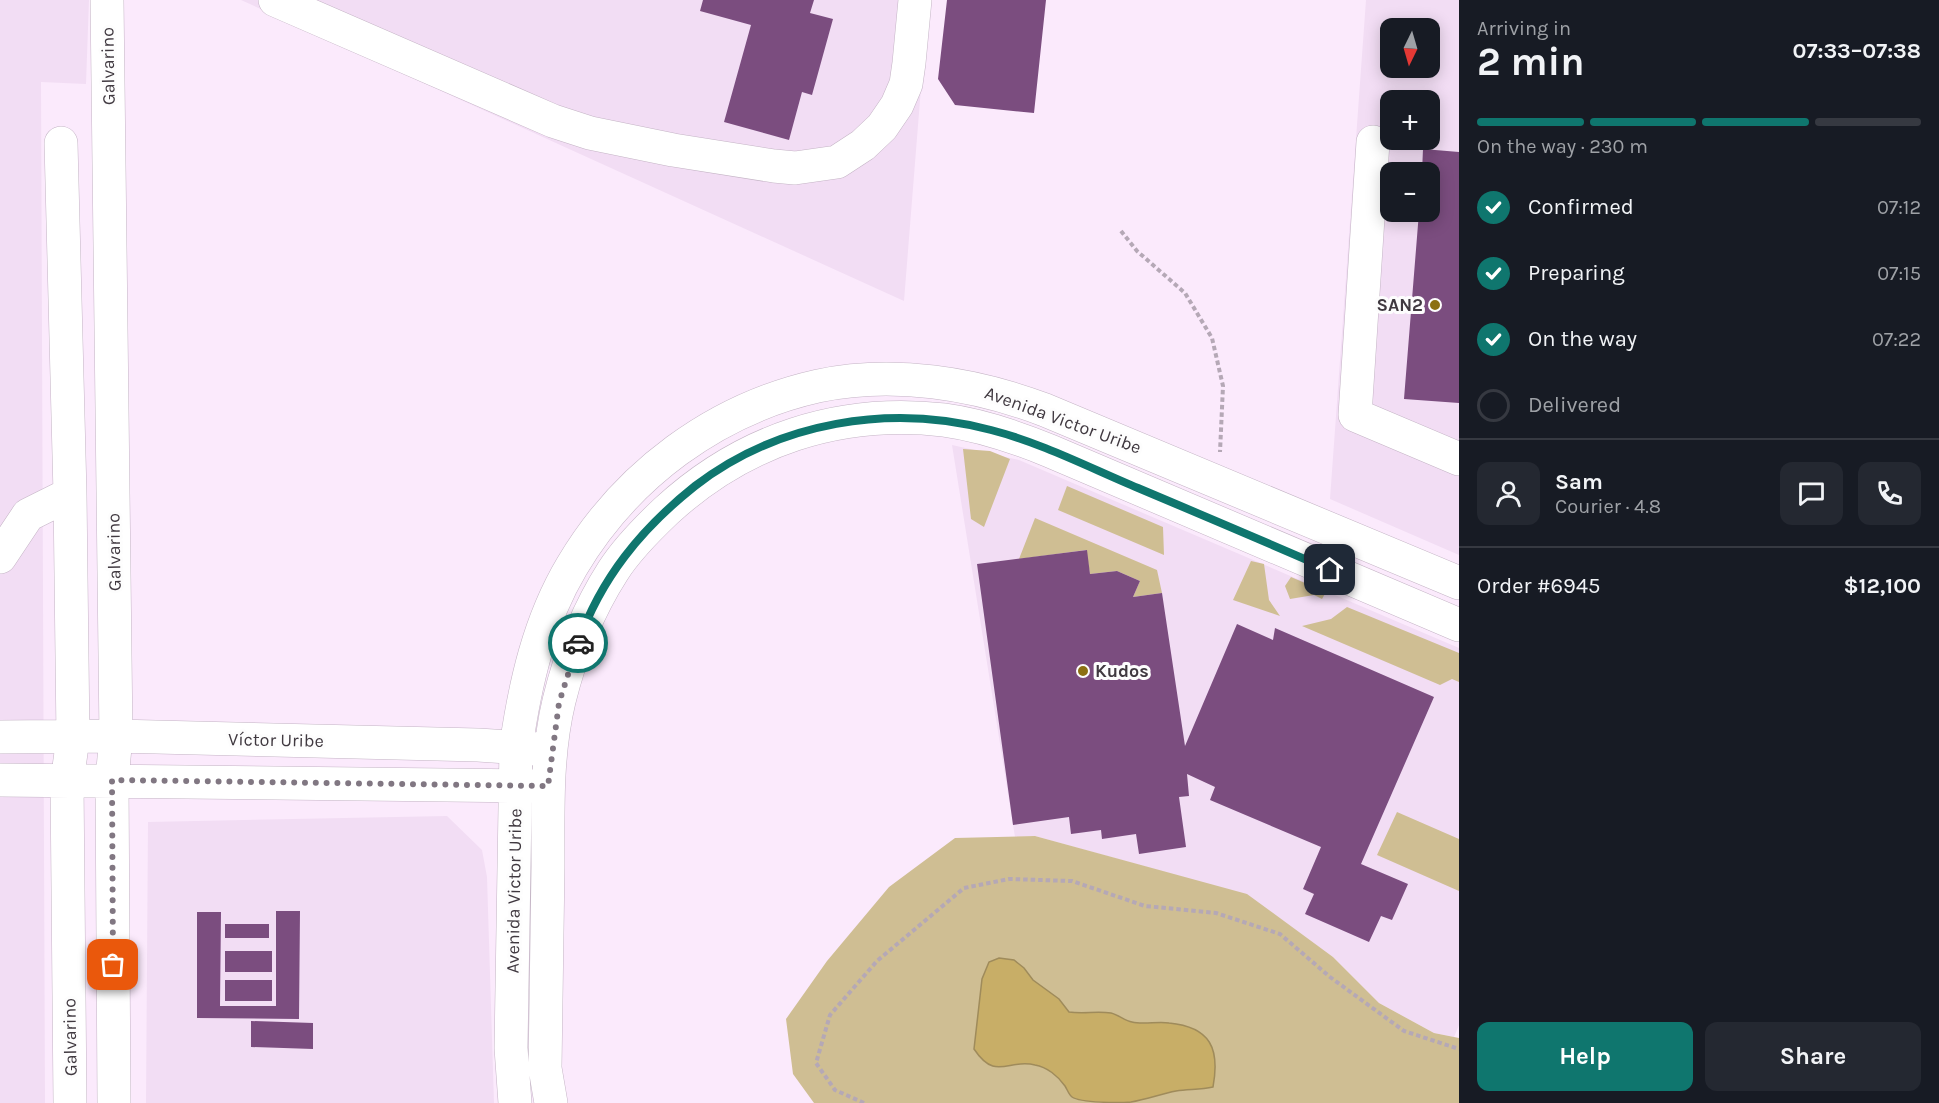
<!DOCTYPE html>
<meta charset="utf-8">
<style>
body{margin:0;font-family:Karla,sans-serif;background:#242831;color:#f1f3f6;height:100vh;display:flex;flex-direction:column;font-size:22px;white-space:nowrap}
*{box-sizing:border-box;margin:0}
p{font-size:20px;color:#9ea1a6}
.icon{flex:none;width:33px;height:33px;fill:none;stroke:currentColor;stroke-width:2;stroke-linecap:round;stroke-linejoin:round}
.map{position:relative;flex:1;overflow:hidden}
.details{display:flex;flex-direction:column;background:#171b24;width:480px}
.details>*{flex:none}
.needle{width:39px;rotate:185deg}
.tools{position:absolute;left:1380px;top:18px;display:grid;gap:12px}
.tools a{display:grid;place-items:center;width:60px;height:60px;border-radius:12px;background:#171b24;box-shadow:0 3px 15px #0003;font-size:30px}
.pin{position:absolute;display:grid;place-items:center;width:51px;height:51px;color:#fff;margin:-26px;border-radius:12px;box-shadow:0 3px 9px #0006}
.courier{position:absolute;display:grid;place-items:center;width:60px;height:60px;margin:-30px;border:4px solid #0f766e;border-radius:50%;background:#fff;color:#222;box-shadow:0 2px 8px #0007}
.head em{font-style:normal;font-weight:700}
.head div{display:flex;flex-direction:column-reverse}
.head{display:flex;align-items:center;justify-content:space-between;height:102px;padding:0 18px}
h1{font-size:39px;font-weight:700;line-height:45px}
.bar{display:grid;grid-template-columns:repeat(4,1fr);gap:9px 6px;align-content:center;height:72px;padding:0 18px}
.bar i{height:8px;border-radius:4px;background:#363941}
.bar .on{background:#0f766e}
.bar p{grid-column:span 4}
.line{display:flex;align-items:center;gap:15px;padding:0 18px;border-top:2px solid #363941}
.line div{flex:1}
.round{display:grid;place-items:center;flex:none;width:63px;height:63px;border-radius:12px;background:#242831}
ol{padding:0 18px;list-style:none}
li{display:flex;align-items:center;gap:18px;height:66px}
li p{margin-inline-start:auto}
li .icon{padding:6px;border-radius:50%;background:#0f766e;color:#fff;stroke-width:4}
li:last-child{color:#9ea1a6}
li i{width:33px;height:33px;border:3px solid #363941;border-radius:50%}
.primary-button{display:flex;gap:12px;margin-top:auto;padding:12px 18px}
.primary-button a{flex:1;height:69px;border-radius:12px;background:#0f766e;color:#fff;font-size:24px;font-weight:700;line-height:69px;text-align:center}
.primary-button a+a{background:#242831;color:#f1f3f6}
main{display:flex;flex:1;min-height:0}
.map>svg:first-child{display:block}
.built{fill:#f2ddf4;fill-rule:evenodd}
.green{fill:#cfbe93}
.water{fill:#c8ae67;stroke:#9f8b5b;stroke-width:1.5}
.building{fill:#7b4d7f}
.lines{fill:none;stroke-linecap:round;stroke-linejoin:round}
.minor-casing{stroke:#c4b4c5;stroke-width:34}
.path{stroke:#b5a8b6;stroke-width:4;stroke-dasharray:4.5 3;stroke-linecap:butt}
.minor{stroke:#fff;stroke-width:33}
.done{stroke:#817782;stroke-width:6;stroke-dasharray:0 10.8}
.route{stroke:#0f766e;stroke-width:8}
.poi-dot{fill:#8c7013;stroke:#fdfdfd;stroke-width:2}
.labels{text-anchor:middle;stroke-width:6;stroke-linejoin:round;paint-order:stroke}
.street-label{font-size:18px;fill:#403940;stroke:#fdfdfd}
.poi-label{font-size:18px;font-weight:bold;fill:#403940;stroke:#fdfdfd;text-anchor:end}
</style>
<main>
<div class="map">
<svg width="1459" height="1103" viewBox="0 0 1459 1103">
<rect width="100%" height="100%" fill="#fbeafc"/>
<path class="built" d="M0 0H89L86 84 41 82 45 1103H0Z
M241 0H928L904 301Z
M1366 0H1459V555L1330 499ZM1390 28H1430V68H1390ZM1390 100H1430V140H1390ZM1390 172H1430V212H1390Z
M952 445 1019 460 1459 648V1025L1454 1037 1434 1033 1379 1003 1333 957 1247 895 1035 836 1015 837Z
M447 816 482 850 487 877 494 1103H146L148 822Z"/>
<path class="green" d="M963 449 990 451 1010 459 984 527 971 519Z
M1067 486 1163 527 1164 555 1058 510Z
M1035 518 1157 570 1162 593 1133 597 1140 581 1117 571 1090 574 1086 550 1019 559Z
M1251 561 1264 564 1269 600 1280 616 1233 600Z
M1291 577 1326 592 1322 599 1314 595 1290 599 1285 586Z
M1347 607 1459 653V682L1452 679 1440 685 1302 626 1331 619Z
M1397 812 1459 839V891L1377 855Z
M1035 836 1247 894 1333 957 1379 1003 1434 1033 1459 1038V1103H814L793 1074 786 1019 827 961 889 887 955 838Z"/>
<path class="water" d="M999 958 1014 960 1024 968 1033 980 1059 999 1069 1012C1083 1014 1097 1011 1111 1013 1119 1015 1125 1021 1132 1022 1143 1025 1158 1021 1169 1023 1211 1027 1220 1049 1213 1087 1200 1090 1189 1089 1176 1091 1161 1094 1147 1099 1131 1102 1120 1103 1081 1103 1072 1097 1069 1095 1067 1089 1065 1086 1058 1076 1047 1067 1035 1065 1008 1058 996 1082 974 1049L982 979 989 962Z"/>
<path class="building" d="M703 0H814L810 13 833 19 812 95 802 92 789 140 724 122 751 25 700 11Z
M947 0H1046L1034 113 955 105 938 79Z
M1423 149 1459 152V403L1404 399 1419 212H1430V172H1422Z
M1087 550 1090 574 1117 571 1140 581 1133 597 1162 593 1185 746 1237 624 1273 640 1275 628 1434 697 1361 864 1408 884 1392 920 1381 916 1369 942 1305 914 1314 894 1303 889 1321 847 1210 800 1215 787 1187 774 1189 796 1179 797 1186 847 1139 854 1136 834 1102 839 1101 830 1071 834 1069 817 1013 825 977 564Z
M276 911H300L299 1019 197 1018V912H221L220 1006H276Z
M225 924H269V938H225Z
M225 951H272V972H225Z
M225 980H272V1001H225Z
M251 1021 313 1023V1049L251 1047Z"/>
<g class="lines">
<defs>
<path id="minor" d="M107 0 116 736 112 780 114 1103
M275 0 553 121 590 133 673 150 774 166 795 168 837 162 863 145 882 127 897 105 906 84 909 63 915 0
M1373 142 1355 415 1459 459
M61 143 70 494 73 738 67 782 70 1103
M0 557 28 515 70 494
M0 737 116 736 478 745 538 749
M0 780 535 786
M515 1103 511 1048 516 747C525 684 539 621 572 566 626 475 715 409 818 386 893 370 974 383 1045 410L1459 583
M551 1103 545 1068C546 1000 547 933 548 866 548 811 546 755 559 701 570 656 588 610 613 571 627 549 647 529 666 511 743 440 839 408 944 420 981 425 1016 437 1050 451L1459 625"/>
</defs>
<use href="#minor" class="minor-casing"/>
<path class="path" d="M1121 231 1137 251 1185 293 1212 338 1223 386 1220 452
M864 1103 835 1090 816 1063 830 1015 877 961 964 888 1009 879 1072 881 1145 906 1216 913 1280 934 1330 977 1404 1031 1459 1049"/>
<use href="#minor" class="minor"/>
</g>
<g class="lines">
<path class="done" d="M113 965 112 780 548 786 559 703 578 643"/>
<path class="route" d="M578 643C601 578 641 529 695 486 778 422 890 403 991 430 1042 443 1090 468 1138 488 1202 515 1266 542 1330 570"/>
</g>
<g class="poi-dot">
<circle cx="1435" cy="305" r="6"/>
<circle cx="1083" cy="671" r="6"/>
</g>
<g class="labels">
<g class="street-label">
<text transform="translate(108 66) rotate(-91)" y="6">Galvarino</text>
<text transform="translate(1063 420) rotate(20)" y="6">Avenida Victor Uribe</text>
<text transform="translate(114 552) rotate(-91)" y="6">Galvarino</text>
<text transform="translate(276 740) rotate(1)" y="6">Víctor Uribe</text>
<text transform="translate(514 891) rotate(-89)" y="6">Avenida Victor Uribe</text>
<text transform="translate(70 1037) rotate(-91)" y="6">Galvarino</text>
</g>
<g class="poi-label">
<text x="1423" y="311">SAN2</text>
<text x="1095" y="677" text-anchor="start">Kudos</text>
</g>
</g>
</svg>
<div class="tools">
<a><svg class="needle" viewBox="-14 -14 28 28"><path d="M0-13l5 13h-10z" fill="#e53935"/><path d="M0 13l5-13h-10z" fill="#9ea1a6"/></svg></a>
<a>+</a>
<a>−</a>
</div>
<div class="pin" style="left:113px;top:965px;background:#ea580c"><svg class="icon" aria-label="bag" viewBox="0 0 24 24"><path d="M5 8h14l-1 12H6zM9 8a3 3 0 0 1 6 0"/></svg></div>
<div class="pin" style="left:1330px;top:570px;background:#1f2937"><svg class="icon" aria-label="home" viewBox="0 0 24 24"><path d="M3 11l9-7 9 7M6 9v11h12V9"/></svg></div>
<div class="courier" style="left:578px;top:643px"><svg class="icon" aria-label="car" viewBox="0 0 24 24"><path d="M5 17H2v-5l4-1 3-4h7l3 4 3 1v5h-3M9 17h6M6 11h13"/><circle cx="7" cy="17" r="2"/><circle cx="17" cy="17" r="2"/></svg></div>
</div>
<section class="details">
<div class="head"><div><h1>2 min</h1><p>Arriving in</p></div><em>07:33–07:38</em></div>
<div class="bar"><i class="on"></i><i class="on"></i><i class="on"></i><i></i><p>On the way · 230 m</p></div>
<ol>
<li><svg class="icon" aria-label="check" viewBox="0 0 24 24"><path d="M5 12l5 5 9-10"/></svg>Confirmed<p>07:12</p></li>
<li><svg class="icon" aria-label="check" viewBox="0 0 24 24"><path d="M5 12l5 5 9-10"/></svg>Preparing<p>07:15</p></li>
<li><svg class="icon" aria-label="check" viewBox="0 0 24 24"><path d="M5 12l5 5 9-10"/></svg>On the way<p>07:22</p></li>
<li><i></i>Delivered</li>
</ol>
<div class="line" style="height:108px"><a class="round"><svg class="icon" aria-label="person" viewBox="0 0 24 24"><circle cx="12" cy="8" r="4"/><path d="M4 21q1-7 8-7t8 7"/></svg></a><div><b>Sam</b><p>Courier · 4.8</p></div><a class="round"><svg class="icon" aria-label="chat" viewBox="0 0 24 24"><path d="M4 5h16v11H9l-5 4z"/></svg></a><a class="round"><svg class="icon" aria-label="phone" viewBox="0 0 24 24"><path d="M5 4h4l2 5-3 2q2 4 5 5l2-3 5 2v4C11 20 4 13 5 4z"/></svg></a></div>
<div class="line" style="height:78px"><div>Order #6945</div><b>$12,100</b></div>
<div class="primary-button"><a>Help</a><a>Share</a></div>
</section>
</main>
